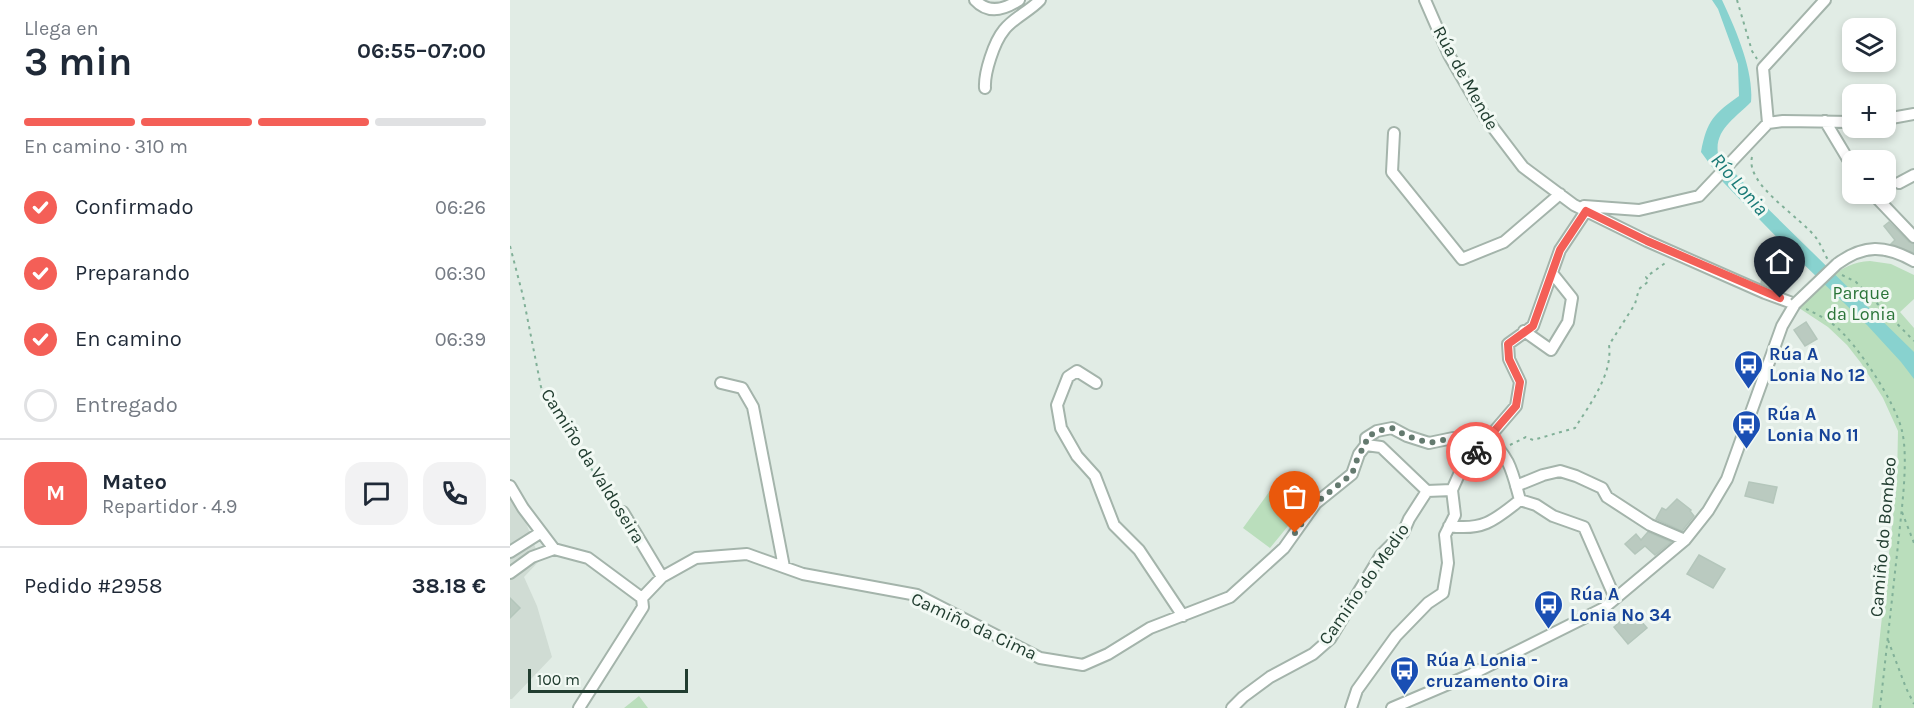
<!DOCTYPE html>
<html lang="es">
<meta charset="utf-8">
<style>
body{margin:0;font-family:Karla,sans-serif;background:#f2f2f3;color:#1f2937;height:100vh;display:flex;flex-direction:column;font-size:22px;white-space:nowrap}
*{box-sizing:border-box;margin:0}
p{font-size:20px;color:#747a83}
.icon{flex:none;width:33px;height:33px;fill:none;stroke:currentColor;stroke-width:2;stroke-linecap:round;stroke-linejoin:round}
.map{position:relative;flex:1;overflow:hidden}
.drawer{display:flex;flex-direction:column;background:#fff;width:510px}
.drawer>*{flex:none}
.buttons{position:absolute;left:1332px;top:18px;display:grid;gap:12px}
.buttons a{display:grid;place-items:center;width:54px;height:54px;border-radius:12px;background:#fff;box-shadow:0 3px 9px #0003;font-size:30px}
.scale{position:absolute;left:18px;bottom:15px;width:160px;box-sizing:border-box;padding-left:6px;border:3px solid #213d30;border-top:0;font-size:16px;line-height:21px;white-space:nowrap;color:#213d30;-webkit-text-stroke:4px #f2f9f4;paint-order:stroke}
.pin{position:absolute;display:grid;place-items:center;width:51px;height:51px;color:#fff;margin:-62px -26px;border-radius:50% 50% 50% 0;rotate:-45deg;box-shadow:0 0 6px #0007}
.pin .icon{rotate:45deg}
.courier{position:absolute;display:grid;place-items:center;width:60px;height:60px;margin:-30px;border:4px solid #f45f57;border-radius:50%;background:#fff;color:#222;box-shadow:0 2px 8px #0007}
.head em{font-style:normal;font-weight:700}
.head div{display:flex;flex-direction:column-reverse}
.head{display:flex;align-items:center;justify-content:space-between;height:102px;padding:0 24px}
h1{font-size:39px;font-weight:700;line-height:45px}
.bar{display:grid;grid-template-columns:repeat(4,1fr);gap:9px 6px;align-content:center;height:72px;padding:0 24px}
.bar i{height:8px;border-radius:4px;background:#e0e1e3}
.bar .on{background:#f45f57}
.bar p{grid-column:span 4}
.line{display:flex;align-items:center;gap:15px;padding:0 24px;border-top:2px solid #e0e1e3}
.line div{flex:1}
.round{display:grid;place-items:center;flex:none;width:63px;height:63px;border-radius:18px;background:#f2f2f3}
ol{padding:0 24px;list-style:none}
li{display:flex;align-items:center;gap:18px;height:66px}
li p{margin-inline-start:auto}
li .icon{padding:6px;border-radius:50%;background:#f45f57;color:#fff;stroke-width:4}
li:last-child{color:#747a83}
li i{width:33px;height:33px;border:3px solid #e0e1e3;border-radius:50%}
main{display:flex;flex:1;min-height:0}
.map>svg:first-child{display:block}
.built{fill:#d0dcd4}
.green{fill:#badebc}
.water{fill:#88d2cf}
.building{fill:#bacac0;stroke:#b4c6bb;stroke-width:1.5}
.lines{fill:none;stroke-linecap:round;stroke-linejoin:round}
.minor-casing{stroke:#a4b4ab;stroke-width:14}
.path{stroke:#81b098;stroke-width:2;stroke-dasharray:3 4.5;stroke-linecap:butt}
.minor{stroke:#fff;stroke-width:10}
.minor-bridge-casing{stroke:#a4b4ab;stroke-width:14;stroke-linecap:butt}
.minor-bridge{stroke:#fff;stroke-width:10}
.done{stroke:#647a6f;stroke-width:6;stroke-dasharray:0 10.8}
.route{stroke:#f45f57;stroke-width:8}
.labels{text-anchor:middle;stroke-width:6;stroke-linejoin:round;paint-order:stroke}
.street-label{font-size:18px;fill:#213d30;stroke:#f2f9f4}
.park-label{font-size:18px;fill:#2b7539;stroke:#f2f9f4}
.transit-label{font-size:18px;font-weight:bold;fill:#164399;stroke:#f2f9f4;text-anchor:start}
.water-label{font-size:20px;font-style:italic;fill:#1a7a77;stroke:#f2f9f4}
</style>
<main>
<section class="drawer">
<div class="head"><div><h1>3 min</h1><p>Llega en</p></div><em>06:55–07:00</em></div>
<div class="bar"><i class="on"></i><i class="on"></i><i class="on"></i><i></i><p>En camino · 310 m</p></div>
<ol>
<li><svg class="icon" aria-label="check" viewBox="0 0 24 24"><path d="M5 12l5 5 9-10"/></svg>Confirmado<p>06:26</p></li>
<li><svg class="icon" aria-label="check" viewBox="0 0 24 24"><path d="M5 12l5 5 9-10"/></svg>Preparando<p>06:30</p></li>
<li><svg class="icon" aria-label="check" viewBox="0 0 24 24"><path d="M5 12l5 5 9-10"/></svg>En camino<p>06:39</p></li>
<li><i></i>Entregado</li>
</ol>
<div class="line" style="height:108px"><b class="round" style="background:#f45f57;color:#fff">M</b><div><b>Mateo</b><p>Repartidor · 4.9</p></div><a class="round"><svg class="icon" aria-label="chat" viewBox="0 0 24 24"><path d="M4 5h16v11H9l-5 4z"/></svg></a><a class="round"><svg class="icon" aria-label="phone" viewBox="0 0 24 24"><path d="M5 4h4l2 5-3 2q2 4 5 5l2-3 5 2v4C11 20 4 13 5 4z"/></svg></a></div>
<div class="line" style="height:78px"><div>Pedido #2958</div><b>38.18 €</b></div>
</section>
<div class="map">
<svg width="1404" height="708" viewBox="0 0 1404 708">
<rect width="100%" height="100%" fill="#e1ece5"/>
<path class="built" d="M0 499 15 520 30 560 14 577 27 606 42 657 2 699H0Z"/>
<path class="green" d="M1360 261 1381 264 1404 275V299L1390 312 1404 328V708H1362L1387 480 1388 431 1373 398 1351 363 1337 345 1318 327 1289 308C1311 288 1328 262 1360 261Z
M770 477 801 498 760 548 733 528Z
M129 696 138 708H114Z"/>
<path class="water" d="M1202 0H1212C1225 28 1244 70 1241 102 1227 117 1204 129 1208 154L1249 200 1404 352V379L1391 362 1357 325 1285 256 1213 182 1191 152C1197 120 1204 114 1229 96L1228 64 1208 9Z"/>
<path class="building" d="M1379 222 1399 242 1404 244V253L1381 244 1385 240 1374 226Z
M1261 270 1275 278 1267 289 1251 283 1254 272 1259 274Z
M1296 322 1307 339 1295 346 1284 330Z
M1239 482 1267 487 1263 503 1235 496Z
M1167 499 1181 510 1180 511 1184 516 1172 531 1146 519 1152 508 1156 510Z
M1138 532 1161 542 1145 555 1135 546 1125 554 1115 544 1126 534 1131 540Z
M1189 555 1215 569 1203 588 1177 574Z
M0 598 10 608 0 618Z
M1122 611 1137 628 1118 644 1104 627Z"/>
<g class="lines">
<defs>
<path id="minor" d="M465 0C478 14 494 10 509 0
M475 88C474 73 484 42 494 30 503 18 520 11 530 0
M1376 119 1404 114
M1315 121 1342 166
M1258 123 1253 68 1315 0
M884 133 882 172 952 259 994 242 1050 194
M1389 183 1404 175
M1363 194 1404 237
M1074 206 1129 210 1189 196 1258 123 1273 121 1342 122
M1327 264C1354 244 1375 245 1404 261
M1014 331 1041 350 1058 322 1062 298 1042 273
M211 383 232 388 243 407 274 567
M586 383 567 371 558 377 547 405 551 428 567 456 585 476 604 525 629 550 673 616
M977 439C1000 454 1003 475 1010 500L1026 505 1043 516 1074 527 1105 598
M856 445V438L867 431 882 428 897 436 919 443 943 438 966 453
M856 445 871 447 917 491 942 490
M0 486 13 508 44 549 78 558 132 598
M1006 486 1033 475 1050 471 1066 476 1092 488 1097 497 1140 525 1175 540
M942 490 951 470 1006 406 1010 382 999 359 998 344 1023 326 1050 250 1076 211
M113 512 152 577
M939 526C973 531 985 520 1010 500
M0 552 30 533
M0 573 22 557 44 549
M132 598 152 577 186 558 237 554 293 574 407 595 530 658 573 665 598 654 640 628 720 597 774 548 806 503 842 474 849 454 856 445
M69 708 133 607 132 598
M722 708 733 697 760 677 803 654 820 639 871 555 893 533 899 519 917 491
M841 708 847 690 886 636 918 603 933 593 938 563 935 535 945 515 942 490
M882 708 962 674 1094 608 1175 540 1198 511 1217 479 1272 326 1285 304 1255 293 1137 241 1064 205 1013 167 975 117 939 55 915 0"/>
</defs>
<use href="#minor" class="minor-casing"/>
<path class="path" d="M1227 0 1242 51 1247 59
M1242 157C1235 185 1291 217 1307 239 1311 245 1314 253 1318 260
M0 246 13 296 31 387 100 499 106 505
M1332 275 1346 282 1404 341
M1296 309C1305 313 1315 318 1324 325 1346 342 1386 403 1392 431 1399 460 1391 514 1388 545 1382 599 1376 654 1370 708
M1000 445 1016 437 1023 440 1065 428C1080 404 1103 374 1099 345L1125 304 1129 289 1139 281 1136 277 1158 261
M1392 512 1404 543
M1378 640 1396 688 1404 704"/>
<use href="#minor" class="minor"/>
<defs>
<path id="minor-bridge" d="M1285 304 1327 264"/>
</defs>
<use href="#minor-bridge" class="minor-bridge-casing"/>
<use href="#minor-bridge" class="minor-bridge"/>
</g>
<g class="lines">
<path class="done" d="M785 533 806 503 842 474 849 454 856 445V438L867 431 882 428 897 436 919 443 943 438 966 452"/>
<path class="route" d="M966 452 1006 406 1010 382 999 359 998 344 1023 326 1050 250 1076 211 1137 241 1270 298"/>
</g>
<defs>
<symbol id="bus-pin" viewBox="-11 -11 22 30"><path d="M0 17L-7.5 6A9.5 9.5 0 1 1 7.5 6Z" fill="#1a4fb4" stroke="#f2f9f4"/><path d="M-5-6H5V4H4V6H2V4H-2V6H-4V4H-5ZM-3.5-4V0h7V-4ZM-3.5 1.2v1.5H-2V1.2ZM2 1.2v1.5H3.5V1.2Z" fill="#fff"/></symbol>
</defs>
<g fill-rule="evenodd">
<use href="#bus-pin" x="1222" y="348" width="33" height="45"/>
<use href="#bus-pin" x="1220" y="408" width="33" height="45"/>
<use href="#bus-pin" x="1022" y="588" width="33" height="45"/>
<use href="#bus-pin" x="878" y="654" width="33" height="45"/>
</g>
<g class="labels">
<g class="street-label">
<text transform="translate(956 78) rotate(61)" y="6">Rúa de Mende</text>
<text transform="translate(83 466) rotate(58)" y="6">Camiño da Valdoseira</text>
<text transform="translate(1373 537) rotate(-85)" y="6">Camiño do Bombeo</text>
<text transform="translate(854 584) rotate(-55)" y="6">Camiño do Medio</text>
<text transform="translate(464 626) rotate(25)" y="6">Camiño da Cima</text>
</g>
<g class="park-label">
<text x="1351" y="299">Parque<tspan x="1351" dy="21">da Lonia</tspan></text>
</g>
<g class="transit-label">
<text x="1259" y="360">Rúa A<tspan x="1259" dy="21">Lonia Nº 12</tspan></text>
<text x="1257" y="420">Rúa A<tspan x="1257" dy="21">Lonia Nº 11</tspan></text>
<text x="1060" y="600">Rúa A<tspan x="1060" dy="21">Lonia Nº 34</tspan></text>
<text x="916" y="666">Rúa A Lonia -<tspan x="916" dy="21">cruzamento Oira</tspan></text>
</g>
<g class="water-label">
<text transform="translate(1230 184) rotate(49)" y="7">Río Lonia</text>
</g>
</g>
</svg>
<div class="buttons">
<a><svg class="icon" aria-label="layers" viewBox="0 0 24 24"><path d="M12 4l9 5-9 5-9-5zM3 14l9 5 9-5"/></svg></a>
<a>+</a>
<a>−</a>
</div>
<div class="scale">100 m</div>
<div class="pin" style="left:785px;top:533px;background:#ea580c"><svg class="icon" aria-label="bag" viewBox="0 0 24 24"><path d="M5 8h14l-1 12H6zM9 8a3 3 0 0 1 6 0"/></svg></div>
<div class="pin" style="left:1270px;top:298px;background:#1f2937"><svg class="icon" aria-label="home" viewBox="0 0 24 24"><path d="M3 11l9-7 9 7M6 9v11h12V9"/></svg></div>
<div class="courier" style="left:966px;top:452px"><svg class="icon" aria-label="bike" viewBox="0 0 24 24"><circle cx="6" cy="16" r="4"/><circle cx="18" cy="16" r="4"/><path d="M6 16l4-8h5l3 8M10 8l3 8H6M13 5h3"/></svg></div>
</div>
</main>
